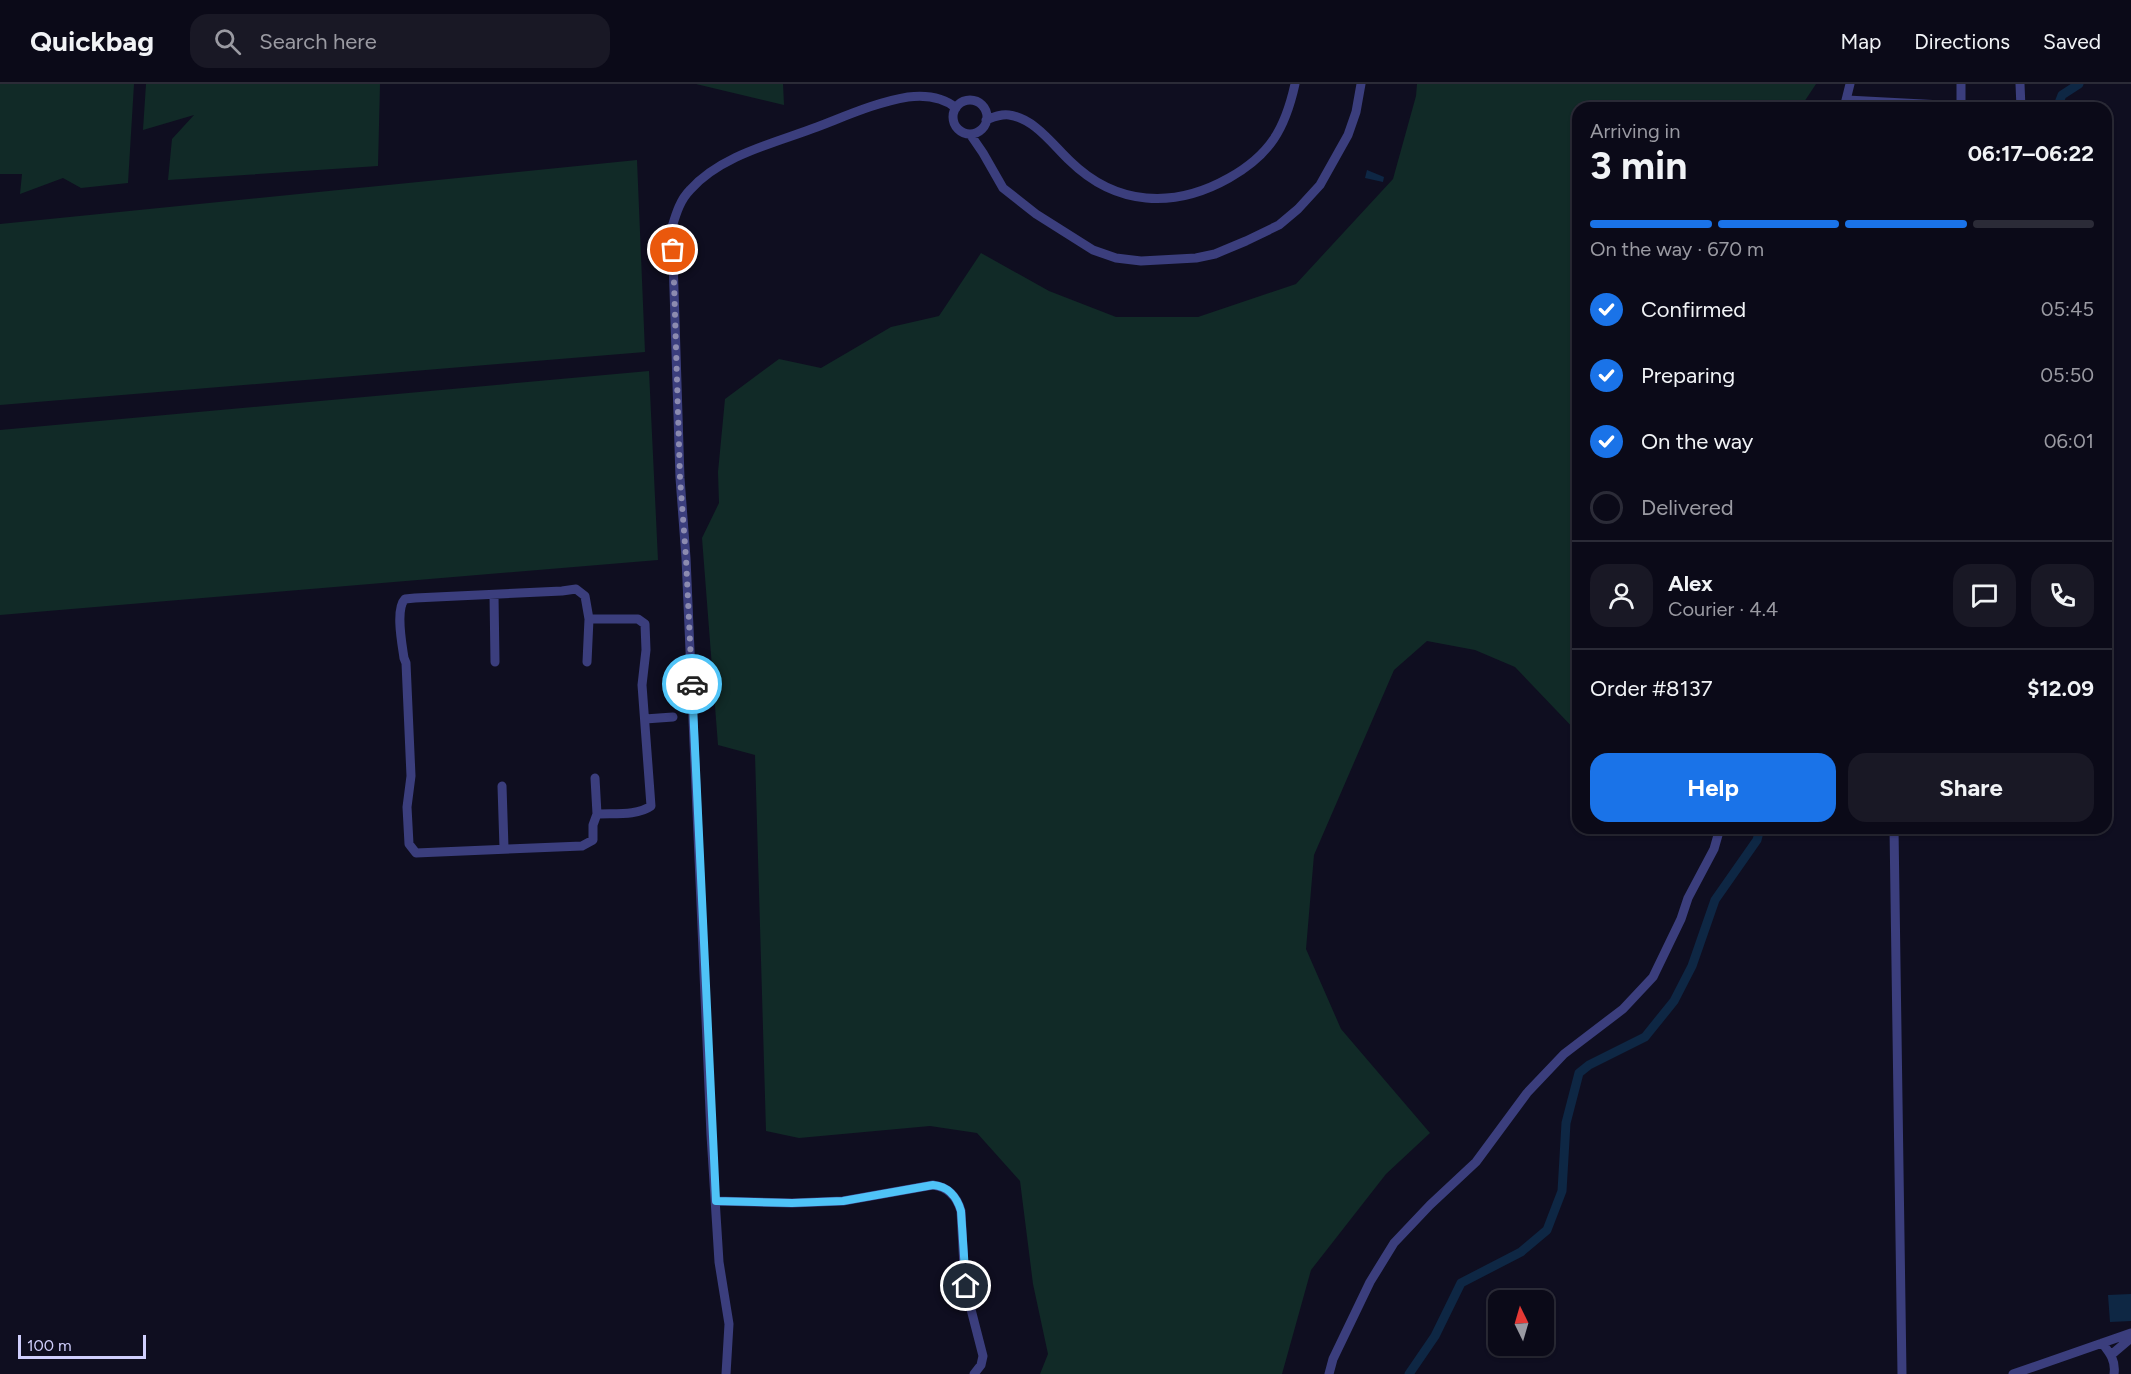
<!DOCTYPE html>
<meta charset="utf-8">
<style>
body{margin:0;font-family:Figtree,sans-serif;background:#191825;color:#f1f3f6;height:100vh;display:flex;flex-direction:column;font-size:22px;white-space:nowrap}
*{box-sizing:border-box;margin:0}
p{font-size:20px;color:#9a9aa2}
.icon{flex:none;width:33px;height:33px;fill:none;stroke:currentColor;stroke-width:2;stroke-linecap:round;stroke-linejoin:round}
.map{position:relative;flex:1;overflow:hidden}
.panel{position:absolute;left:1572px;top:18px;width:540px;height:732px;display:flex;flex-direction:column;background:#0b0a18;border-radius:18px;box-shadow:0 2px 4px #0004,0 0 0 2px #2b2b37}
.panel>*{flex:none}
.needle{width:39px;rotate:355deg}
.controls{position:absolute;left:1488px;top:1206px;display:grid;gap:12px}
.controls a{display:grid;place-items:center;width:66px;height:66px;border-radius:12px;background:#0b0a18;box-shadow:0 2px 4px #0004,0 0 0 2px #2b2b37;font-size:30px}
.scale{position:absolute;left:18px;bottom:15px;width:128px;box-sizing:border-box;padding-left:6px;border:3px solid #d0cffd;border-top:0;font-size:16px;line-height:21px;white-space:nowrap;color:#d0cffd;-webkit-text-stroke:4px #0f0e20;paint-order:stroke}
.pin{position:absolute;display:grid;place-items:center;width:51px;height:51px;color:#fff;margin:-26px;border:3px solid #fff;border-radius:50%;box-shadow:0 2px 6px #0007}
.courier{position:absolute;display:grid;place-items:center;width:60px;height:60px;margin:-30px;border:4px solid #4fc3f7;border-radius:50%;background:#fff;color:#222;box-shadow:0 2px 8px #0007}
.headline em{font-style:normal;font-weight:700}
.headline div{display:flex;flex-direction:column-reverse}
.headline{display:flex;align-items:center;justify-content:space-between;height:102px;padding:0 18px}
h1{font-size:39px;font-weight:700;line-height:45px}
.bar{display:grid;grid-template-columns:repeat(4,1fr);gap:9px 6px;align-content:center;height:72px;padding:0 18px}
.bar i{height:8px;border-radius:4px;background:#2b2b37}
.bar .active{background:#1a73e8}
.bar p{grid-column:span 4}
.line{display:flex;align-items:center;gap:15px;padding:0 18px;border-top:2px solid #2b2b37}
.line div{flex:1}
.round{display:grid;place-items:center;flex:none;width:63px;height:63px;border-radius:18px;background:#191825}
ol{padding:0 18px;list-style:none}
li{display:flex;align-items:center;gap:18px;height:66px}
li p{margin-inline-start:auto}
li .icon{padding:6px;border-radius:50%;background:#1a73e8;color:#fff;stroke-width:4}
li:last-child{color:#9a9aa2}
li i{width:33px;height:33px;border:3px solid #2b2b37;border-radius:50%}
.button{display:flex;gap:12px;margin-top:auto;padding:12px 18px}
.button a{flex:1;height:69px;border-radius:18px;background:#1a73e8;color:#fff;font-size:24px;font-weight:700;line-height:69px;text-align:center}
.button a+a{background:#191825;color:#f1f3f6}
header{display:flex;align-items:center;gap:36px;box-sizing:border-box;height:84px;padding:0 30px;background:#0b0a18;border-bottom:2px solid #2b2b37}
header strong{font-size:28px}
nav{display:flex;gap:33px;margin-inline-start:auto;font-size:21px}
.search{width:420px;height:54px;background:#191825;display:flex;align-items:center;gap:15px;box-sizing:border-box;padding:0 21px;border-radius:18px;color:#9a9aa2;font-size:22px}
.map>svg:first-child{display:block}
.green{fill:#112a27}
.water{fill:#0e2744}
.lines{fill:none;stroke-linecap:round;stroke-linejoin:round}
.canal{stroke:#0e2744;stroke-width:9}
.minor{stroke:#3b3e7d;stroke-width:9}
.done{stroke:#8c8bb0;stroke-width:6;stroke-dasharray:0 10.8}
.route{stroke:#4fc3f7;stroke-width:8}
</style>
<header>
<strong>Quickbag</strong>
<div class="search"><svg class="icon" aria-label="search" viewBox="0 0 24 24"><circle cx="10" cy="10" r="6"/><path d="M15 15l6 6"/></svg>Search here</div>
<nav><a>Map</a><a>Directions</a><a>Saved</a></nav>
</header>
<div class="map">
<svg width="2131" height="1290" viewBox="0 0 2131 1290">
<rect width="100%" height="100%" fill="#0f0e20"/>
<path class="green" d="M0 0H134L128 99 81 104 63 94 20 110 22 90H0Z
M146 0H380L378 82 168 96 172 55 194 31 143 46Z
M696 0H783L784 21Z
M1417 0H1816L1800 24H1578V649L1515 583 1475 566 1427 557 1394 586 1314 771 1306 865 1341 945 1430 1049 1386 1090 1311 1186 1282 1290H1040L1048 1270 1033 1200 1020 1097 977 1049 930 1042 799 1054 766 1047 755 671 718 661 702 454 719 419 718 388 725 315 779 275 821 284 891 243 939 232 981 169 1049 207 1116 233H1198L1296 200 1393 95 1416 12Z
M637 76 645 268 0 321V140Z
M649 287 658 476 0 531V346Z"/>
<path class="water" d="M1367 86 1384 93 1383 98 1365 94Z
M2131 1210V1237L2110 1238 2108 1211Z"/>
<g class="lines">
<path class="canal" d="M2057 24 2062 11 2079 0
M1409 1290 1435 1252 1461 1199 1521 1168 1547 1146 1562 1107 1566 1039 1579 989 1589 981 1645 953 1674 917 1692 882 1715 816 1757 756 1760 744"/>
<path class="minor" d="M1961 0V24
M2020 0 2021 24
M1847 16 1961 22
M953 33a17 17 0 1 1 34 0a17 17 0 1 1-34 0Z
M1844 24 1850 0
M986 36C994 33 1000 30 1009 31 1034 34 1053 61 1070 77 1116 122 1174 125 1229 94 1270 71 1285 45 1295 0
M970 50 983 69 1003 104 1036 130 1093 166 1116 174 1141 177 1196 174 1215 170 1246 157 1279 141 1298 125 1320 101 1348 51 1356 28 1361 0
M576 505 585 512 589 535H638L645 540 646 566 642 601 651 722C637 732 614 729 597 730L593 741V756L582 762 416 769 409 760 407 723 411 692 406 579 404 574C402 560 395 525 405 515L415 514 562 507Z
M494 511 495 578
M587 578 589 535
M645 635 673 633
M595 694 597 730
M502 702 504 764
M1894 744 1902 1290
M716 1117 792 1119 843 1117 933 1101C948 1103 957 1113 961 1127L965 1202 983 1272 981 1281 974 1290
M2102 1259C2110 1269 2116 1277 2114 1290
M2111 1271 2131 1254
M726 1290 729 1240 719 1178 711 1051 686 474 680 394 672 143C676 130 680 116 690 106 721 71 775 59 817 43 846 32 877 18 908 13 925 11 943 13 956 24
M1329 1290 1333 1275 1370 1198 1394 1159 1430 1121 1476 1078 1527 1009 1564 970 1623 925 1653 893 1681 835 1688 814 1714 765 1720 744
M2013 1290 2131 1249"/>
</g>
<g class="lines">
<path class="done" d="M673 166 680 394 686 474 692 600"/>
<path class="route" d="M692 600 716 1117 792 1119 843 1117 933 1101C948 1102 957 1113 961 1127L966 1202"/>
</g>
</svg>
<div class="controls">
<a><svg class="needle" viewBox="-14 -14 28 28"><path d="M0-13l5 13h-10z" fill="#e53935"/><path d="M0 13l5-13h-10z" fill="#9a9aa2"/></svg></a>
</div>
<div class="scale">100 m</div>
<div class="pin" style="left:673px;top:166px;background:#ea580c"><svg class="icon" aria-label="bag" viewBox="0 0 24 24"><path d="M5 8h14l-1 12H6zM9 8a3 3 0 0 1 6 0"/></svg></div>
<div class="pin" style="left:966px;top:1202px;background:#1f2937"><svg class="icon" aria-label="home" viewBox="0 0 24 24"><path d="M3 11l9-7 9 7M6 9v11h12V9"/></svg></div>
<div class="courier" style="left:692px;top:600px"><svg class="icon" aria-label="car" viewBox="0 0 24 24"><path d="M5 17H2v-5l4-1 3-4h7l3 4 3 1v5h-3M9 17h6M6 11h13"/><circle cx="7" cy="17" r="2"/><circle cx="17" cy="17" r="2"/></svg></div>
<section class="panel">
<div class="headline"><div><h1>3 min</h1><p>Arriving in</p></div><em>06:17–06:22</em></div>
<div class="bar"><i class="active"></i><i class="active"></i><i class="active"></i><i></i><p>On the way · 670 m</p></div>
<ol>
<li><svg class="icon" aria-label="check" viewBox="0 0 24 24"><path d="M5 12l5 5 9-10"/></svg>Confirmed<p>05:45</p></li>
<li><svg class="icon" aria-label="check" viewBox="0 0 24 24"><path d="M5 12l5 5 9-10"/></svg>Preparing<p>05:50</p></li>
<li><svg class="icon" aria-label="check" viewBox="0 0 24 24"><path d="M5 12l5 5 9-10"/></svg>On the way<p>06:01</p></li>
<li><i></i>Delivered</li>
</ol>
<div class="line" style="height:108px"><a class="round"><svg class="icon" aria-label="person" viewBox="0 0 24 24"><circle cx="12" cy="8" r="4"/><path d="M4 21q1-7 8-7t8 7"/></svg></a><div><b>Alex</b><p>Courier · 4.4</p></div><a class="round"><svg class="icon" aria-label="chat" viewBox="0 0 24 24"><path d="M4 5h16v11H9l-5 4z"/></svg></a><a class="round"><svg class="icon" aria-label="phone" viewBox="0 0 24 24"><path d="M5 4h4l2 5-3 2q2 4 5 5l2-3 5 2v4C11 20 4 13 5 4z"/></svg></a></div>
<div class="line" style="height:78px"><div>Order #8137</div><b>$12.09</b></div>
<div class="button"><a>Help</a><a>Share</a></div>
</section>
</div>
